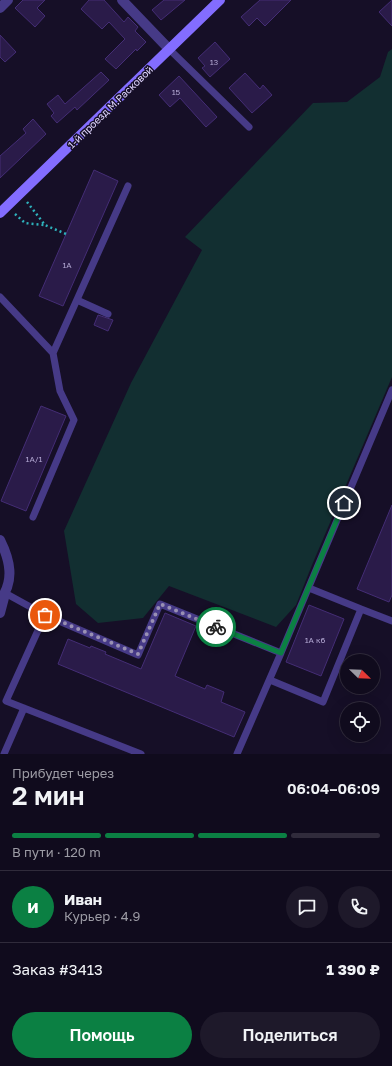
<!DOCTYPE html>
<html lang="ru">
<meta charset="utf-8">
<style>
body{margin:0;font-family:"Golos Text",sans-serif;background:#1e192a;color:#f1f3f6;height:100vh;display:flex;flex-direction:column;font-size:15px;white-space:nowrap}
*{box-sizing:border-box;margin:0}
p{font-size:13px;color:#9c9ba4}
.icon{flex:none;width:22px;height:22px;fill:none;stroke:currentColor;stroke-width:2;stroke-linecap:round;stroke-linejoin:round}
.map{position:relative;height:754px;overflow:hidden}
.details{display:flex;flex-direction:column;background:#100b1d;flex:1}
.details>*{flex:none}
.needle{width:26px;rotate:113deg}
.tools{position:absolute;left:340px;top:654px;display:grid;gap:8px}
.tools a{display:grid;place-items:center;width:40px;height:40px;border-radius:50%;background:#100b1d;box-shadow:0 4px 16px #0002,0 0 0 1px #302b3b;font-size:20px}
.pin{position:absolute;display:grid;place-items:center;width:34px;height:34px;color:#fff;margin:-17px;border:2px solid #fff;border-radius:50%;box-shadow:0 1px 4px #0007}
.courier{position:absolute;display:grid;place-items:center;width:40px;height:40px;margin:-20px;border:3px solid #0b8043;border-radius:50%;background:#fff;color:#222;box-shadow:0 1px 5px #0007}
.overview em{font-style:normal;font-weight:600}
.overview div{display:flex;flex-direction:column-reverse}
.overview{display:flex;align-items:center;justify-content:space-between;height:68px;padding:0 12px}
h1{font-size:26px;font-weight:600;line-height:30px}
.bar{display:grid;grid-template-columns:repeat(4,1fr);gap:6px 4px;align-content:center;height:48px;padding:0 12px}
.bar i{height:5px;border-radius:3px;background:#302b3b}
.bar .selected{background:#0b8043}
.bar p{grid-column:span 4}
.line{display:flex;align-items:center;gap:10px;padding:0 12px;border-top:1px solid #302b3b}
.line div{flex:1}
.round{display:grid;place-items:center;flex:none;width:42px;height:42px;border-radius:21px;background:#1e192a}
.primary-button{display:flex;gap:8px;margin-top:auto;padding:8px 12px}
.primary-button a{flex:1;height:46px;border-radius:24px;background:#0b8043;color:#fff;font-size:16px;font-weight:600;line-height:46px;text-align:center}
.primary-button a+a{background:#1e192a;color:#f1f3f6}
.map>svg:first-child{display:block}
.green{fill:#122f31}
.building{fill:#2a1b49;stroke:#442d75}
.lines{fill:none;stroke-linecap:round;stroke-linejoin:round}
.path{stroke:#2eb1bb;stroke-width:2.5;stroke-dasharray:2 3;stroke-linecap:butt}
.lane{stroke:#463a87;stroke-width:7}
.street{stroke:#463a87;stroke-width:10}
.secondary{stroke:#836dff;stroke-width:10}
.done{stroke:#9990b3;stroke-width:4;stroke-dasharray:0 7.2}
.route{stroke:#0b8043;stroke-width:5}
.labels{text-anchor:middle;stroke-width:3;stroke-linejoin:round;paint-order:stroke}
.number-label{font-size:8px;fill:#b2a7d2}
.street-label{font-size:10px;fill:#e0d6ff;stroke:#160f27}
</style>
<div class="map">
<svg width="392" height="754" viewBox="0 0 392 754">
<rect width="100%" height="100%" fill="#160f27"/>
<path class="green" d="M392 49V377L312 565 296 605 276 627 169 586 143 618 98 623 76 604 64 531 131 383 202 250 185 237 313 103 347 102 380 77 388 52Z"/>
<path class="building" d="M23 0H45L37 8 45 16 35 27 15 8Z
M89 0H104L124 22 128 17 138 27 135 31 146 42 137 51 136 49 116 69 105 59 125 39 109 22 102 29 81 9Z
M164 0H185L161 20 152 10Z
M260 0H291L265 26 257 18 249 26 241 17Z
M392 0V26L379 12Z
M0 35 16 52 5 62 0 57Z
M215 42 230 59 210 77 202 68 205 66 198 58Z
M101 72 109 80 77 110 75 107 57 123 51 116 54 113 47 104 58 95 65 104Z
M245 73 260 89 263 85 272 95 252 113 229 88Z
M179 76 217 117 206 127 180 98 170 107 159 95Z
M33 119 46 134 0 178V156L26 133 23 129Z
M94 170 118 181 63 306 39 296Z
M98 315 113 320 108 331 94 325Z
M41 406 66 416 26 511 1 501Z
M392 505V595L389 602 357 589Z
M309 605 344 619 321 676 286 662Z
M165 613 196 626 175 676 205 689 207 685 224 692 221 702 245 712 234 737 58 664 68 639 90 648 91 646 106 652 105 654 141 669Z"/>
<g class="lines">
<path class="path" d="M27 202 45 225 66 234
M15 214 25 223 44 225"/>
<path class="lane" d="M169 49 249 127
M0 297 53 353
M77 300 108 314
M33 517 74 420 60 391 53 353 128 186
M5 593 45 615 138 655 160 604 281 653 392 390
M361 609 392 621
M45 615 6 701 141 754
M270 680 323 702 361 609 309 588
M4 754 24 708
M237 754 281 653"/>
<path class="street" d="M122 0 169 49
M0 8 8 0
M0 540C10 560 15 581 0 600
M0 613 5 594"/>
<path class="secondary" d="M0 213 220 0"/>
</g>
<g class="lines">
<path class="done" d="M45 615 138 654 160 604 216 627"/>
<path class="route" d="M216 627 281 653 344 503"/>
</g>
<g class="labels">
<g class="number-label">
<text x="214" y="65">13</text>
<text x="176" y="95">15</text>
<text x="67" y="268">1А</text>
<text x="34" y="462">1А/1</text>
<text x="315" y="643">1А к6</text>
</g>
<g class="street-label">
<text transform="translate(110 107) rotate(-44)" y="4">1-й проезд М.Расковой</text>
</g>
</g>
</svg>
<div class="tools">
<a><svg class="needle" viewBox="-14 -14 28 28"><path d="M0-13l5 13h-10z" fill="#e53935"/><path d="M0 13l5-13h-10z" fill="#9c9ba4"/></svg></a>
<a><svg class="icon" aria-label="locate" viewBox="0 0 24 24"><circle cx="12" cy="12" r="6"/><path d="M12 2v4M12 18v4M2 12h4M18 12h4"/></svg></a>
</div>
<div class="pin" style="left:45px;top:615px;background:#ea580c"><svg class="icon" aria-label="bag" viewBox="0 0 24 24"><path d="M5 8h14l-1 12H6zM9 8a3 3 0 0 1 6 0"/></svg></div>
<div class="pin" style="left:344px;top:503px;background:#1f2937"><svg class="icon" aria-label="home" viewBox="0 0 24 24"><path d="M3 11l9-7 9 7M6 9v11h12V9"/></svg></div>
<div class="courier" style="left:216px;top:627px"><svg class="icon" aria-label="bike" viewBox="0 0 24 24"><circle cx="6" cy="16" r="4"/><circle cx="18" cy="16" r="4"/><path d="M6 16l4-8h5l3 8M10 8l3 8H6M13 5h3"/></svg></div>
</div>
<section class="details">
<div class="overview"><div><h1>2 мин</h1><p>Прибудет через</p></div><em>06:04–06:09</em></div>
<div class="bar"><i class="selected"></i><i class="selected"></i><i class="selected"></i><i></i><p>В пути · 120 m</p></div>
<div class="line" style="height:72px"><b class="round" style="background:#0b8043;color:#fff">И</b><div><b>Иван</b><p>Курьер · 4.9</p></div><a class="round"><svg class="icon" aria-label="chat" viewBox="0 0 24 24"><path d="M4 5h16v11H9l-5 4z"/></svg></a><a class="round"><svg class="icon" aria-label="phone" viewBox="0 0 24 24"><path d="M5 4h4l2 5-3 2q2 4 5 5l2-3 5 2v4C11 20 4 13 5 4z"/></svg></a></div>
<div class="line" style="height:52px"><div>Заказ #3413</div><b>1 390 ₽</b></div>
<div class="primary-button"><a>Помощь</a><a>Поделиться</a></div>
</section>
